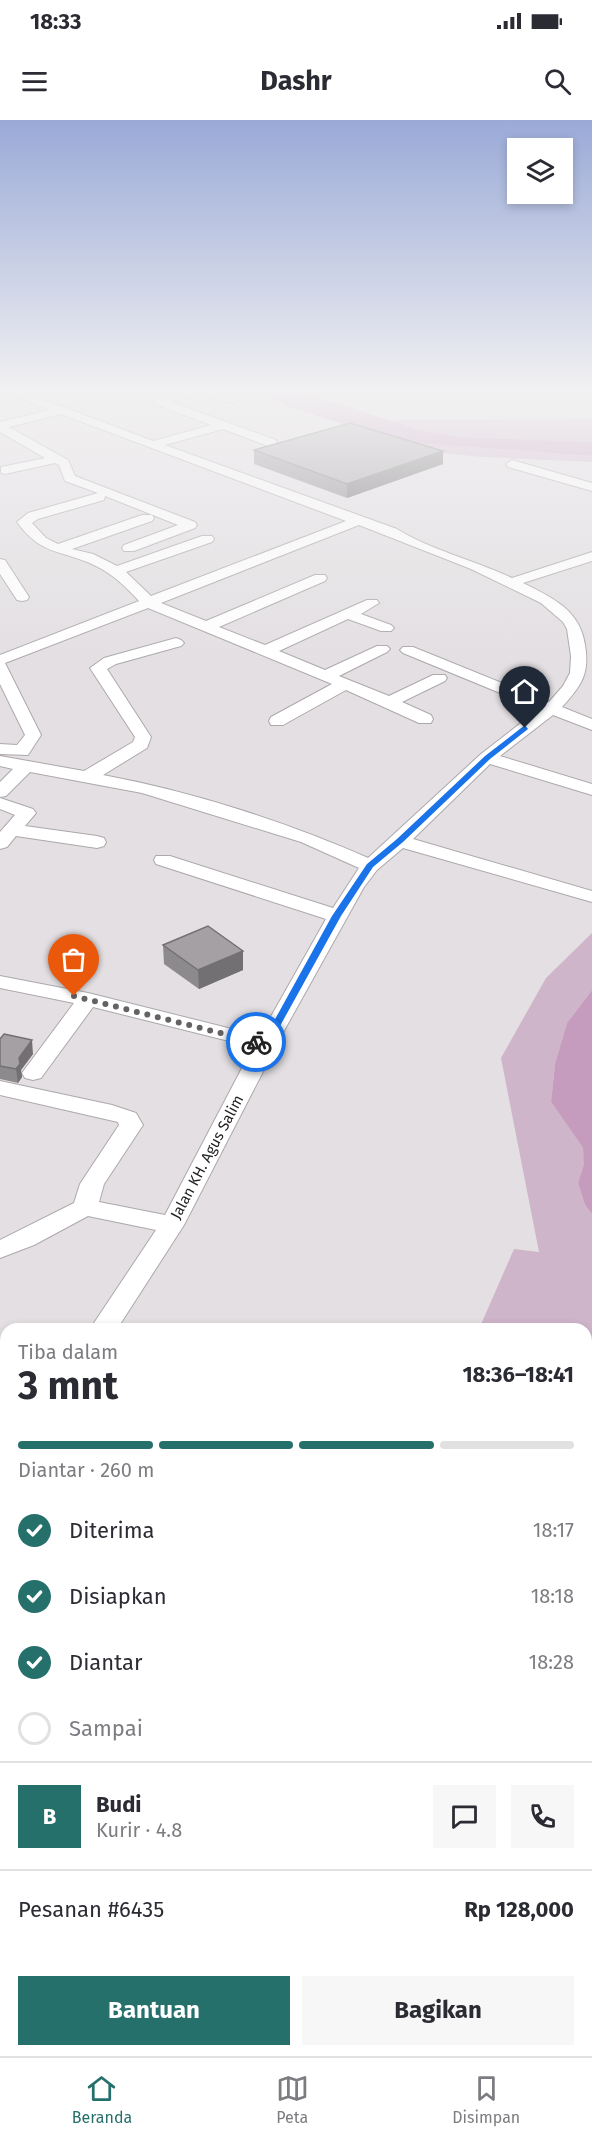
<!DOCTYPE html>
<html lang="id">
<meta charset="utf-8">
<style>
body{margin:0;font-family:"Fira Sans",sans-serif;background:#f7f7f7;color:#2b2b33;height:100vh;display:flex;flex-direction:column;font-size:22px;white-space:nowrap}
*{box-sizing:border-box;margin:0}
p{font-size:20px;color:#7c7c81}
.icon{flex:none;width:33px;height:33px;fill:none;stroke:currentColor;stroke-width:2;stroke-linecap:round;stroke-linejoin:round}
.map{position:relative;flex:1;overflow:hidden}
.sheet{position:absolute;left:0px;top:1203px;width:592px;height:734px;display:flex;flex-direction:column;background:#fff;border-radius:18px 18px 0 0;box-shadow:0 3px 9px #0003}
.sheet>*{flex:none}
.fabs{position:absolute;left:507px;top:18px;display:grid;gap:12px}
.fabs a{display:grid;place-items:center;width:66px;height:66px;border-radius:0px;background:#fff;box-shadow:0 3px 9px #0003;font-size:30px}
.pin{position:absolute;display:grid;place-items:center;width:51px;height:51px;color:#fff;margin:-62px -26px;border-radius:50% 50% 50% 0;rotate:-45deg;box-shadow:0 0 6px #0007}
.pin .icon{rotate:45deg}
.courier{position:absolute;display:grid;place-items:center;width:60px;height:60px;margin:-30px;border:4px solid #1a73e8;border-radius:50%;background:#fff;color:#222;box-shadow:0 2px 8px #0007}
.head em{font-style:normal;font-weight:700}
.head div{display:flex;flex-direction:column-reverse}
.head{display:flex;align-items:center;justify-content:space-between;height:102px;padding:0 18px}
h1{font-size:39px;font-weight:700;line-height:45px}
.bar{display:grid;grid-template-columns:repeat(4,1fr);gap:9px 6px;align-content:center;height:72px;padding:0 18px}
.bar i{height:8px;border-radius:4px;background:#e1e1e2}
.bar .on{background:#26706c}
.bar p{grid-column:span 4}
.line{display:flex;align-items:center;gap:15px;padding:0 18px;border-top:2px solid #e1e1e2}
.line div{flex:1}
.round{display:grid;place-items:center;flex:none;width:63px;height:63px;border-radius:0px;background:#f7f7f7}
ol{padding:0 18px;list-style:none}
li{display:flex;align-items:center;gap:18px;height:66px}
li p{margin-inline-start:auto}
li .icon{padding:6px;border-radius:50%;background:#26706c;color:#fff;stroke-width:4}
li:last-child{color:#7c7c81}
li i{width:33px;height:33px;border:3px solid #e1e1e2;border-radius:50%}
.action{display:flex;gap:12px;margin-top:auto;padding:12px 18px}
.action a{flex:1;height:69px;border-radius:0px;background:#26706c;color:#fff;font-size:24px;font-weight:700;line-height:69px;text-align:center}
.action a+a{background:#f7f7f7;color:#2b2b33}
.status{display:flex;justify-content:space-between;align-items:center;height:42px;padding:0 30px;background:#fff;direction:ltr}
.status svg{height:16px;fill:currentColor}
header{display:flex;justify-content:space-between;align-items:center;height:78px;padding:0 18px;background:#fff;font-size:27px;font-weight:700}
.tabs{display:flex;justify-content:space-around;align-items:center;height:84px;border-top:2px solid #e1e1e2;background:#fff;font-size:16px;color:#7c7c81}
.tabs a{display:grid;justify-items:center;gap:3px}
.tabs .on{color:#26706c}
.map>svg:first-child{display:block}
.green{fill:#cfb5ca}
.water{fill:#c69cbe}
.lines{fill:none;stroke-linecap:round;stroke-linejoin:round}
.minor-casing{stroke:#aca8ab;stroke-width:2}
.minor{fill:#fff;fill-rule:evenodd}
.wall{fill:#8d8a8d}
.shaded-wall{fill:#737073}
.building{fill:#a4a0a4;stroke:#737073;stroke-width:1.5}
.route{fill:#1a73e8}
.done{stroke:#646263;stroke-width:6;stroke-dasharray:0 10.8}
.labels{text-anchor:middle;stroke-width:4.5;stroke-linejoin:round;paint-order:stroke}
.far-street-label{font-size:15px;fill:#201e1f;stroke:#fff}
</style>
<div class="status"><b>18:33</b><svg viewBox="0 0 49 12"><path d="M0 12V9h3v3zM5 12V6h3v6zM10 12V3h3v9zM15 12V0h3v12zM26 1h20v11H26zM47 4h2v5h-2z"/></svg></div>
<header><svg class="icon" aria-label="menu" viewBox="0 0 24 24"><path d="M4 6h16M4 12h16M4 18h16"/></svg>Dashr<svg class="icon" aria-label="search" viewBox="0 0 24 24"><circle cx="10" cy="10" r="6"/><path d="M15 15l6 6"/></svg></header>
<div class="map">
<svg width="592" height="1936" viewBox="0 0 592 1936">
<rect width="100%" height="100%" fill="#e3dfe2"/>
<path class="green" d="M592 299V322L459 317 416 309 386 300Z
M401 322 592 336V342L482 337 402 329Z
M592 813V870L567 903 555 945 551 982 583 1028 585 1045 578 1063 585 1085 592 1094V1290L587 1288 586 1209H479L514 1129 539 1132 501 938 546 858Z
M0 1282 6 1284V1373L0 1382Z
M592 1608V1936H537L535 1931 586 1930V1617Z"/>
<path class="water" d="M257 271H298L416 309 459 317 592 322V336L401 322 292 288Z
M592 870V1094L585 1085 578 1063 584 1045 583 1028 551 982 555 944 567 903Z"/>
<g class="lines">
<defs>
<path id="minor" d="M4 271H21L153 321 211 305 155 284V280C179 273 216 262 238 280L232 283 200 275 171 282 276 320V326H268L223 309 165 325 397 409C428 429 476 441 512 458L592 432V441L523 463C553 478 580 490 585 525 590 554 581 566 562 587L592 599V610L553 595 500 636 592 664V675L490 644 413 719 592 771V782L403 728 377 750 364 767 285 909 184 1105 117 1209H90L156 1110 88 1096 34 1125 0 1138V1120L74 1083 80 1064 119 1005 118 1002 0 975V961L112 985 136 993 143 1005 104 1064 99 1082 165 1095 253 927 93 887 41 958 33 960 25 958 22 953 74 883 0 868V856L88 873 260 916 326 799 156 744 154 740 156 736H170L333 788 359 748 301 722 142 673 30 652 6 676 0 677V662L13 649 0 646V636L84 651 133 622 135 617 90 548 104 538 176 518 181 520 184 523 181 526 116 544 107 549 151 617 147 628 103 655C190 671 287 702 368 738L481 634 539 589 403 533 400 530 403 527H413L549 582 563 566 570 553 571 536 567 509 563 502 541 483 471 449 359 405 161 483 206 501 315 455H325L327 458 325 461 219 507 265 525 367 480H377L379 483 361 494 391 505 394 508 391 511H381L348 499 279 531 325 550 377 526H387L390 529 387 532 339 556 389 576 433 555H445L447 558 445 561 402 582 431 595 433 599 431 603H419L346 570 283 605H271L269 601 271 597 332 564 148 488 5 543 41 615 28 635 0 634V624L17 625 25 615 0 564V535L139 481C126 467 113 454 96 446 62 429 42 437 17 402L28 393 98 373 65 361 59 345 55 343 5 354 1 353V347L45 338 0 312V302L49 290ZM61 294 346 401 151 476 126 452 212 422 214 419 212 416H202L117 446 93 434 72 429 152 401 154 398 152 395H142L58 424 46 418 32 403 38 399 104 380 105 376 178 405 124 425 122 428 124 431H134L195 408 197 405 195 402 75 356 68 340 9 307Z
M512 340 592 363V371L508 347 506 344Z
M0 439 5 440 29 477 27 480 22 481 17 480 0 454Z
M0 678 33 689 36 693 25 706 97 716 104 718 106 722 104 726 97 728 16 716 7 727 0 729V712L15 695 0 689Z
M0 1272 6 1274V1294L0 1292Z
M6 1362V1391L0 1393V1364Z
M0 1722 6 1724V1777L0 1775Z"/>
</defs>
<use href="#minor" class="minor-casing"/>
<use href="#minor" class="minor"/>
</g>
<path class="wall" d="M254 330 443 331V344L347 378 254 344Z
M163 825 243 831V850L199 869 164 844Z
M0 919 33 934 21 950 22 957 18 963 0 959Z"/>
<path class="shaded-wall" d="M443 331V344L347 378V364Z
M243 831V850L199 869 198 850Z
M32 920 33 934 21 950 22 957 18 963 16 949 19 938Z"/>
<path class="building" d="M350 303 443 331 347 364 254 330Z
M208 806 243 831 198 850 163 825Z
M4 914 32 920 19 938 20 944 16 949 0 946V919Z"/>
<linearGradient id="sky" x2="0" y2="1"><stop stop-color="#9aaad7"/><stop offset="0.5" stop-color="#f2f1f2"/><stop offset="1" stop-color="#f2f1f2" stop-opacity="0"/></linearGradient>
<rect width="592" height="542" fill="url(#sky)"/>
<path class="route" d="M525 605 528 609 490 639 403 722 373 747 341 796 270 924 266 927 253 924V920L263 921 332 796 367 744 397 719 485 636Z"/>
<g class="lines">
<path class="done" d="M74 876 256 922"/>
</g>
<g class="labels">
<g class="far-street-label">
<text transform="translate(207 1037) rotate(-62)" y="5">Jalan KH. Agus Salim</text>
</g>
</g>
</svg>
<div class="fabs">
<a><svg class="icon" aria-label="layers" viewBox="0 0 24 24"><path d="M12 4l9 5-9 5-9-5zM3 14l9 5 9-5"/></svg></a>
</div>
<div class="pin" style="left:74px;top:876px;background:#ea580c"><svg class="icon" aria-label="bag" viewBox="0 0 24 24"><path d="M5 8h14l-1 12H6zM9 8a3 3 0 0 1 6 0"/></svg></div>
<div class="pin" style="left:525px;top:608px;background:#1f2937"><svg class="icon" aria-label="home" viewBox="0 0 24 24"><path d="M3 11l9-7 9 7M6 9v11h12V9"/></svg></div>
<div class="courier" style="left:256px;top:922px"><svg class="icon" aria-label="bike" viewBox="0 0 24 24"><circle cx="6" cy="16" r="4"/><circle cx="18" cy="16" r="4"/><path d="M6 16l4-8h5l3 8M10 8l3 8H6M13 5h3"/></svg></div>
<section class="sheet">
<div class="head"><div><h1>3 mnt</h1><p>Tiba dalam</p></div><em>18:36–18:41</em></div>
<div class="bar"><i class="on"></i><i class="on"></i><i class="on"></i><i></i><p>Diantar · 260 m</p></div>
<ol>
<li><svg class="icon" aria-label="check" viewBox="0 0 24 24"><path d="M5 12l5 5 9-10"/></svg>Diterima<p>18:17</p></li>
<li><svg class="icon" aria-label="check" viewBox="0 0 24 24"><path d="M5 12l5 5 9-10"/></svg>Disiapkan<p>18:18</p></li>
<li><svg class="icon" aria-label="check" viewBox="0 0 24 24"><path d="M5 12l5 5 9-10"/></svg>Diantar<p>18:28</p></li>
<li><i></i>Sampai</li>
</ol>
<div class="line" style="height:108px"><b class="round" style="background:#26706c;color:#fff">B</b><div><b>Budi</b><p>Kurir · 4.8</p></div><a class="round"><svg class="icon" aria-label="chat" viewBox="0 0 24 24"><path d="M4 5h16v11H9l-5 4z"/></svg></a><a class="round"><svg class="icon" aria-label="phone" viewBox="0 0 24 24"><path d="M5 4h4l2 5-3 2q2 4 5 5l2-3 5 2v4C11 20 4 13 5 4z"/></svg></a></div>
<div class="line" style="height:78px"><div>Pesanan #6435</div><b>Rp 128,000</b></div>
<div class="action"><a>Bantuan</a><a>Bagikan</a></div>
</section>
</div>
<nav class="tabs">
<a class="on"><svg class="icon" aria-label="home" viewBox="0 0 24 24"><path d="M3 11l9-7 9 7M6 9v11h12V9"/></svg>Beranda</a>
<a><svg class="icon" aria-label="map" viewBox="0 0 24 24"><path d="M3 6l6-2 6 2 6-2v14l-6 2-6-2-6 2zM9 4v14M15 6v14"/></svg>Peta</a>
<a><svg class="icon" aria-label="saved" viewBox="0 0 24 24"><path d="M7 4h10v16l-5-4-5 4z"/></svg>Disimpan</a>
</nav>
